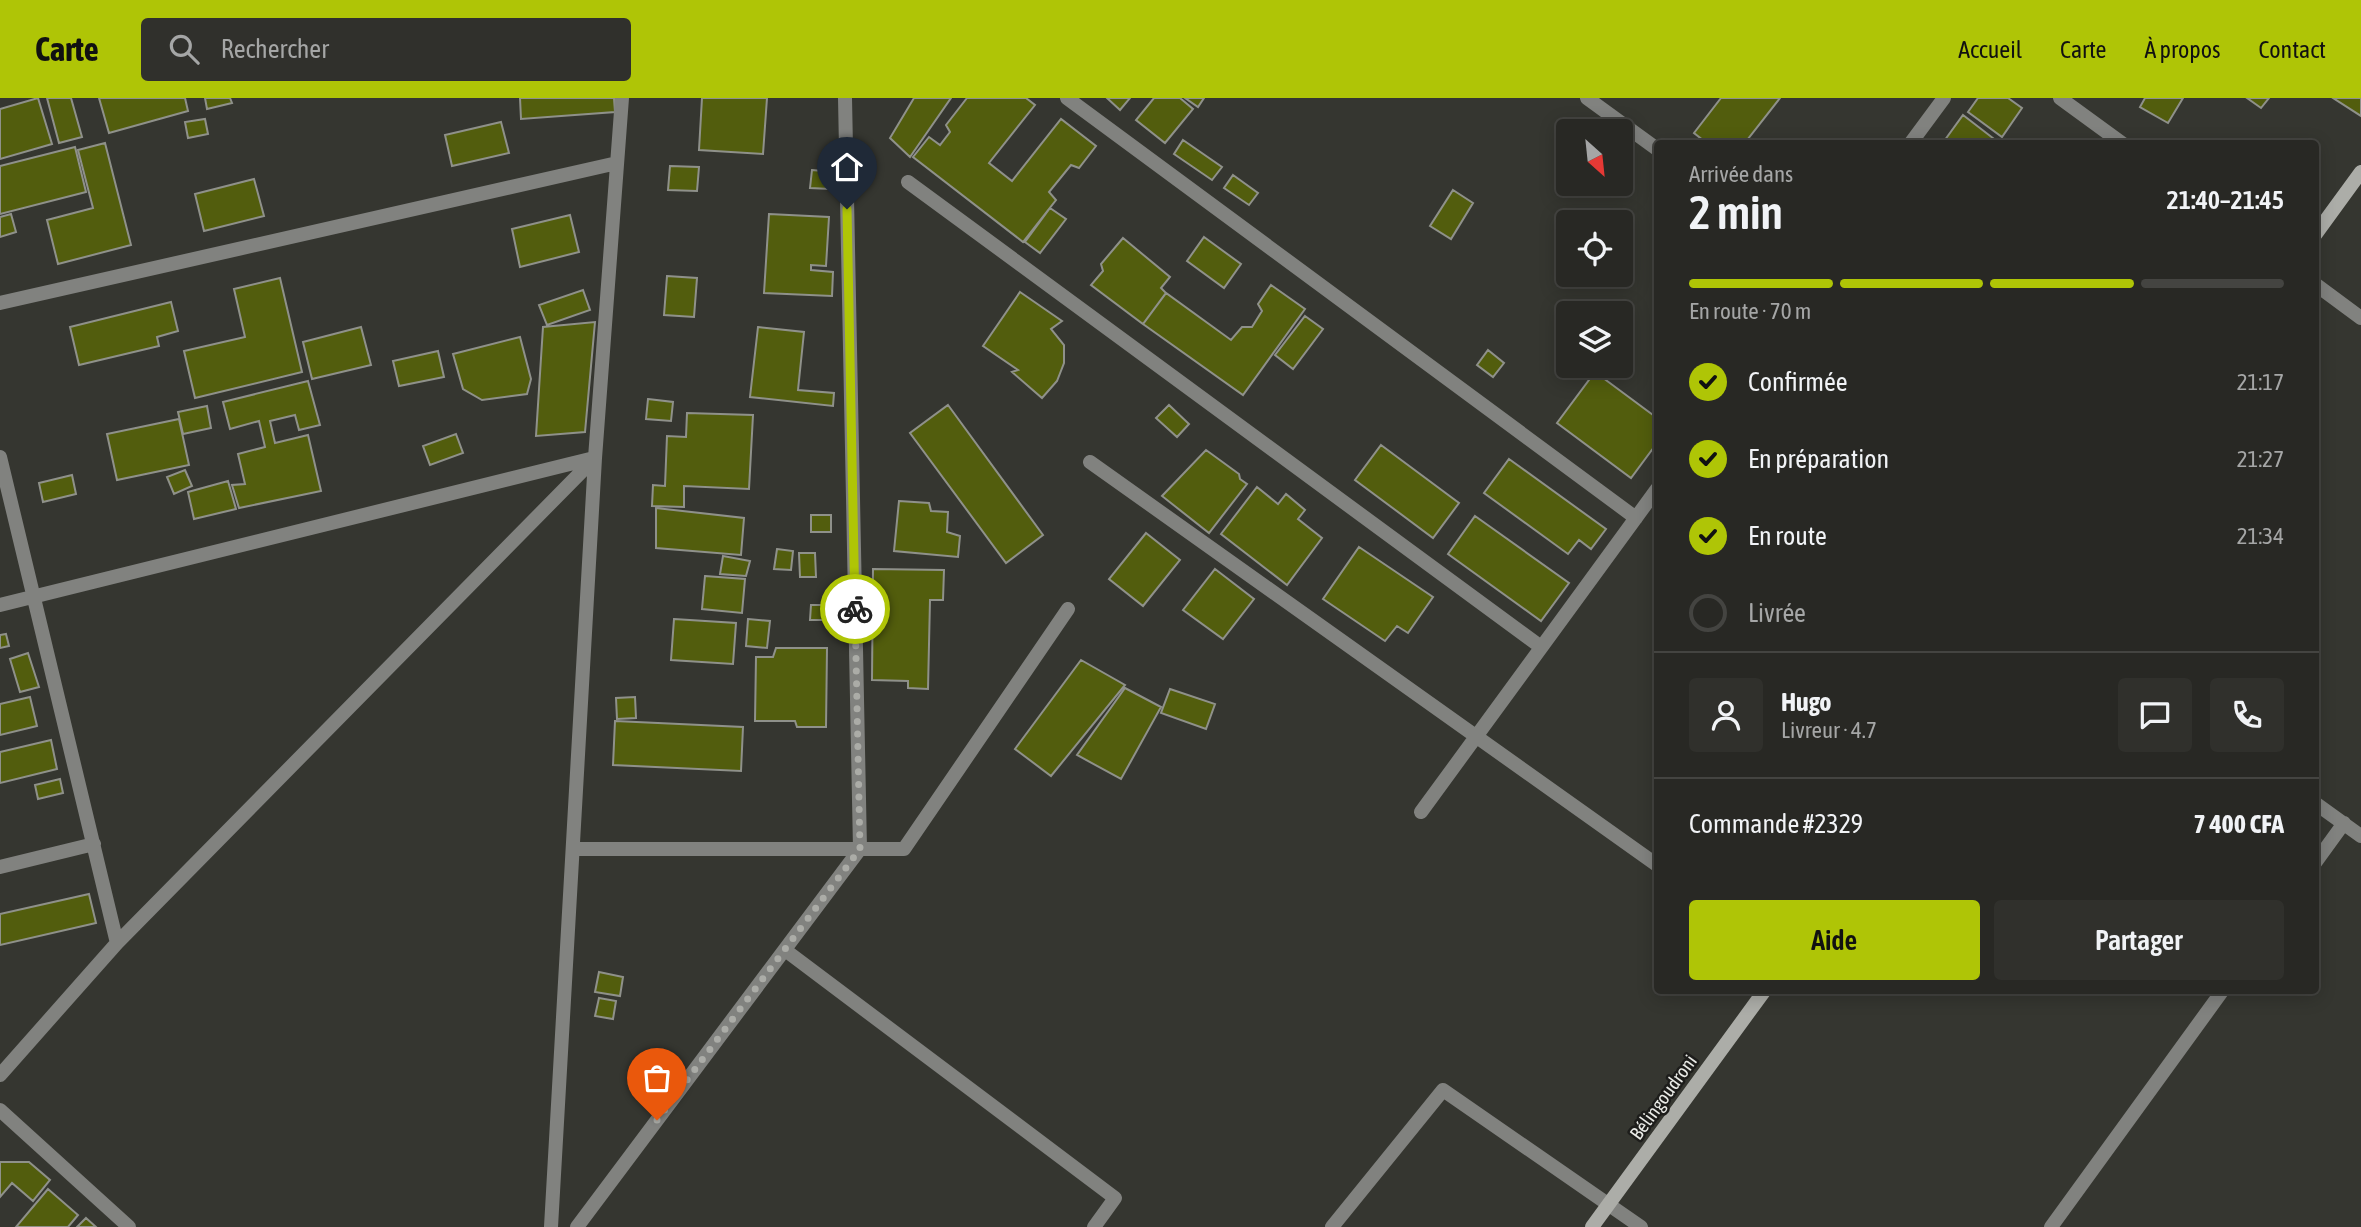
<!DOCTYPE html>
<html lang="fr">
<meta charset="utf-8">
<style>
body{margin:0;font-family:"Asap Condensed",sans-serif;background:#30302c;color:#f1f3f6;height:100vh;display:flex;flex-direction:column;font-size:26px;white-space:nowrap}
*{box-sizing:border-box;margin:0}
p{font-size:23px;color:#a5a6a6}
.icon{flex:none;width:38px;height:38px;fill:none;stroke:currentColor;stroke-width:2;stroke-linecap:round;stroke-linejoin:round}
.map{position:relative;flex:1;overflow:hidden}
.panel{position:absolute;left:1654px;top:42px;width:665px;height:854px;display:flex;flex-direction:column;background:#282824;border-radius:7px;box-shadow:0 4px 18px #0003,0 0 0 2px #444441}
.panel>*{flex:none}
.needle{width:46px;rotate:153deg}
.fabs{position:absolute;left:1556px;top:21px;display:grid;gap:14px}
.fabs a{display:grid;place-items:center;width:77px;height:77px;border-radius:7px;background:#282824;box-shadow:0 4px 18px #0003,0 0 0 2px #444441;font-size:35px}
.pin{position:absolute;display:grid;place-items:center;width:60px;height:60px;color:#fff;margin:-72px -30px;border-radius:50% 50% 50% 0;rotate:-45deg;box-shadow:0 0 7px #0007}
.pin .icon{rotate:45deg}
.courier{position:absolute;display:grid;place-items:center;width:70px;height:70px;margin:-35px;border:5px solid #afc506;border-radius:50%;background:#fff;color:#222;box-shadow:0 2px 9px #0007}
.headline em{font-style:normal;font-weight:600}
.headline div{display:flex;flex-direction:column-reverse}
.headline{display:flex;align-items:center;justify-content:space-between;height:119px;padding:0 35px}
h1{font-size:46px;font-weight:600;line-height:52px}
.bar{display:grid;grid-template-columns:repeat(4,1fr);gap:10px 7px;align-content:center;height:84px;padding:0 35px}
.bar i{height:9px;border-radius:5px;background:#444441}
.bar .selected{background:#afc506}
.bar p{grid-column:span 4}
.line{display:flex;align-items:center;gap:18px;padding:0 35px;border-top:2px solid #444441}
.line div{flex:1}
.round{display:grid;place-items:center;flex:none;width:74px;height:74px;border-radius:7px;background:#30302c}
ol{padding:0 35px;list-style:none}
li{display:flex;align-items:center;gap:21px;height:77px}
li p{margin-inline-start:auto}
li .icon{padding:7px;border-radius:50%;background:#afc506;color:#111;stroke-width:4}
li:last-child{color:#a5a6a6}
li i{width:38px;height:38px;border:4px solid #444441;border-radius:50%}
.button{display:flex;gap:14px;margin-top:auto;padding:14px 35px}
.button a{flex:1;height:80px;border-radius:7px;background:#afc506;color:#111;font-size:28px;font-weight:600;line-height:80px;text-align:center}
.button a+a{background:#30302c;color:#f1f3f6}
header{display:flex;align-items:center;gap:42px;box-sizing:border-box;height:98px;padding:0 35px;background:#afc506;color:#111}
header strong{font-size:33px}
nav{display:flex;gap:38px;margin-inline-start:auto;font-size:24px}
.search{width:490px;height:63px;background:#30302c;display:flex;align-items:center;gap:18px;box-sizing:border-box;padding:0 24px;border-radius:7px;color:#a5a6a6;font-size:26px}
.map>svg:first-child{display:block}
.building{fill:#525d0d;stroke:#8f918a;stroke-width:2}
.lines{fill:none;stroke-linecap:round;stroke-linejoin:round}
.street{stroke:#81827f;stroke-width:14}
.secondary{stroke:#acada8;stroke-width:14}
.done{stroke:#abaca7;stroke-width:7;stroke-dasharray:0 12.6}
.route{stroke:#afc506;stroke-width:9}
.labels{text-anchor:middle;stroke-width:5;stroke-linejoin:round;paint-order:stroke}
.street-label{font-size:19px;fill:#eaebe7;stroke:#1d1d1b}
</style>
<header>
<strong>Carte</strong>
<div class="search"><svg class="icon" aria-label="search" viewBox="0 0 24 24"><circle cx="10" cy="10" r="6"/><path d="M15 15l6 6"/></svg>Rechercher</div>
<nav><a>Accueil</a><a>Carte</a><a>À propos</a><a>Contact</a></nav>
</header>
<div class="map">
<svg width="2361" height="1129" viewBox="0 0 2361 1129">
<rect width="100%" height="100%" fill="#353630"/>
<path class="building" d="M38 0 52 46 0 61V11Z
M47 0H71L82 39 59 45Z
M99 0H185L188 13 109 35Z
M205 0H230L232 5 207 11Z
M520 0H614L615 14 521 21Z
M702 0H767L763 56 699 52Z
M914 0H951L910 59 890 40Z
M967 0H1026L1035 7 989 65 1012 83 1061 21 1096 48 1079 70 1071 67 1049 94 1056 102 1023 144 913 59 929 39 940 47 950 34 946 27Z
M1107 0H1130L1120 12Z
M1154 0H1180L1193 11 1165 45 1136 22Z
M1185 0H1204L1198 9Z
M1721 0H1780L1748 41 1753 46H1708L1694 35Z
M1978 0H2008L2022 10 2002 39 1968 14Z
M2145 0H2183L2168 25 2140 9Z
M2247 0H2269L2261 10Z
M2333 0H2361V18Z
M1963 17 1998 44 1997 46H1942Z
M205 21 208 36 188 40 185 24Z
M501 24 509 55 452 68 445 37Z
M1183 42 1222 69 1212 82 1174 56Z
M105 45 131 147 58 166 47 122 93 110 78 52Z
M75 49 86 94 0 116V68Z
M670 68 699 69 697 93 668 92Z
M812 72 833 74 831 91 810 90Z
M1233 77 1258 95 1249 107 1224 90Z
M254 81 264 118 204 133 195 96Z
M1453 92 1473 105 1451 141 1430 128Z
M1050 110 1066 121 1040 155 1025 144Z
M11 116 16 134 0 139V119Z
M769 116 829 119 826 168 811 167V172L833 174 832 198 764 195Z
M570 117 579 154 520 169 512 131Z
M1204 139 1241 166 1224 190 1187 163Z
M1123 140 1170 179 1161 190 1166 195 1143 226 1091 187 1103 173 1101 166Z
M667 178 697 180 694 219 664 217Z
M280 180 302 274 195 300 184 253 245 239 234 191Z
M1271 187 1305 211 1243 297 1143 226 1166 195 1231 242 1242 229H1252L1262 213 1258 206Z
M583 192 590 212 547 227 539 207Z
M1020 194 1062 223 1051 231 1064 247V265L1057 283 1042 300 1012 274 1018 272 983 248Z
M171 204 178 233 157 239 159 248 79 267 70 229Z
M1305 218 1323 231 1293 271 1275 257Z
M595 224 585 334 536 338 543 229Z
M361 229 371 267 312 281 303 244Z
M758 229 804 234 798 292 834 295 833 308 750 299Z
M520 239 531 281 527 296 482 302 463 291 453 256Z
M1488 252 1504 265 1493 279 1477 267Z
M438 253 444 279 399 288 393 263Z
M1595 274 1657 320V345L1631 380 1557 325Z
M308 283 320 327 299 332 295 317 270 323 275 345 308 337 321 393 239 410 232 387 245 386 238 356 265 349 259 323 230 331 223 304Z
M648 301 673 304 671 323 646 321Z
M948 307 1043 437 1006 465 910 335Z
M1169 307 1189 326 1177 339 1156 320Z
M207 308 211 330 183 336 178 314Z
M687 315 753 317 749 391 684 388V409L652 408 653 387 665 388 667 338 686 339Z
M179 321 189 367 117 382 107 336Z
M456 336 463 355 430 367 423 348Z
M1381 347 1459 405 1433 440 1355 382Z
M1206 352 1239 376 1240 381 1247 386 1209 435 1162 398Z
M1509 361 1606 431 1591 451 1579 442 1568 456 1484 395Z
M185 372 192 388 174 396 167 379Z
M72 377 76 396 43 404 39 385Z
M228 383 236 411 194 421 188 394Z
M1257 389 1278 406 1286 396 1305 412 1298 421 1322 440 1287 487 1221 436Z
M899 403 929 405 931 413 948 414 947 434 960 438 958 459 894 453Z
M656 410 744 420 741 457 656 450Z
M811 417H831V434H811Z
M1475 418 1569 485 1541 523 1448 456Z
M1146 435 1180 462 1143 508 1109 481Z
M1359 449 1433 499 1408 535 1397 528 1385 543 1323 501Z
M777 451 793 453 791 472 774 471Z
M799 455H815L816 479H800Z
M723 458 750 463 746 478 720 476Z
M873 471 944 472 943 502H930L928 591 908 590V583L872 582Z
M1215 471 1254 501 1223 541 1183 512Z
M705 478 745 481 742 515 702 511Z
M811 507H828V522H810Z
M674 521 736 525 733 566 671 562Z
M748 521 770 523 767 550 746 548Z
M6 536 9 548 0 550V537Z
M776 550H827L826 629H797L795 623H755L756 559H773Z
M28 555 39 589 20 594 10 561Z
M1081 562 1125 587 1051 678 1015 651Z
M1125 590 1161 609 1121 681 1077 657Z
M1170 591 1215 606 1206 631 1161 615Z
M30 599 37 628 0 637V606Z
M635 599 636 620 617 621 616 600Z
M615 623 743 629 741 673 613 667Z
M51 642 57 671 0 685V654Z
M60 681 63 695 38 701 35 687Z
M89 796 96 825 0 847V816Z
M599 874 623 879 620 898 595 894Z
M599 900 616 903 613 921 595 918Z
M0 1064H29L50 1082 33 1103 12 1085 0 1099Z
M48 1091 78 1117 68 1129H16Z
M86 1120 96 1129H77Z"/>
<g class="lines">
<path class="street" d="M1067 0 1636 420
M1587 0 1657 51
M2060 0 2123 46
M1910 46 1944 0
M908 84 1541 549
M2315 186 2361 220
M0 205 617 65
M0 359 117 845
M1090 364 1657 767
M0 507 594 360
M2315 705 2361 738
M1421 714 1657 391
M573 751H904L1068 511
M2315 765 2344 725
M0 769 94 746
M785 852 1115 1100 1094 1129
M0 977 117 845 595 360
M0 1012 129 1129
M551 1129 595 360 622 0
M577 1129 860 751 845 0
M1332 1129 1443 992 1641 1129
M2051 1129 2223 892"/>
<path class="secondary" d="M2315 137 2361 74
M1592 1129 1765 892"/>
</g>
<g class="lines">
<path class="done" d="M657 1022 860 751 855 511"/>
<path class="route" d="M847 111 855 511"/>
</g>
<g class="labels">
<g class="street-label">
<text transform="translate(1663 999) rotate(-54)" y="7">Bélingoudroni</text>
</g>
</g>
</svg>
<div class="fabs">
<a><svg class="needle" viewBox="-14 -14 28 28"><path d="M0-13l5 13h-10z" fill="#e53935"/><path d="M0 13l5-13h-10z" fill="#a5a6a6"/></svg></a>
<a><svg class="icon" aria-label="locate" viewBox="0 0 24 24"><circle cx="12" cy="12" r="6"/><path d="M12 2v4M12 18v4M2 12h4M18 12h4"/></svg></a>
<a><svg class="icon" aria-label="layers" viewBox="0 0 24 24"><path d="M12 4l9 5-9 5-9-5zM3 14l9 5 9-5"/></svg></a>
</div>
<div class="pin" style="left:657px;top:1022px;background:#ea580c"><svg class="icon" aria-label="bag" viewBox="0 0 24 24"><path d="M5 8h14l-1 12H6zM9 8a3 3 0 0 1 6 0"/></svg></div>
<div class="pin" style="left:847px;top:111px;background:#1f2937"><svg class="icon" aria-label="home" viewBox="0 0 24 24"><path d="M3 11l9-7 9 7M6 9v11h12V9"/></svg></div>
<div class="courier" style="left:855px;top:511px"><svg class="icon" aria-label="bike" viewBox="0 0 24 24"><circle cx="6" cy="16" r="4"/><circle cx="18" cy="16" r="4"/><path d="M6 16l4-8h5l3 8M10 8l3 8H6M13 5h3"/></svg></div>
<section class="panel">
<div class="headline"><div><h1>2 min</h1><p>Arrivée dans</p></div><em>21:40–21:45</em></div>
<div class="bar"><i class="selected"></i><i class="selected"></i><i class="selected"></i><i></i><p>En route · 70 m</p></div>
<ol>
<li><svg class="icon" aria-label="check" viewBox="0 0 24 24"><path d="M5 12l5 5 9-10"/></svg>Confirmée<p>21:17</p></li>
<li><svg class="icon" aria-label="check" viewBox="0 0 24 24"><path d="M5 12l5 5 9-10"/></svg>En préparation<p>21:27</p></li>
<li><svg class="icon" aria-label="check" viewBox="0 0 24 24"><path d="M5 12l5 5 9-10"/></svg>En route<p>21:34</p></li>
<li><i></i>Livrée</li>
</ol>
<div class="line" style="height:126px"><a class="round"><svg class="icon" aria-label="person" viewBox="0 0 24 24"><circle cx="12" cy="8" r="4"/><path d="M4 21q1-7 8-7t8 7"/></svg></a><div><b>Hugo</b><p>Livreur · 4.7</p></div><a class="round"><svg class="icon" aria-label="chat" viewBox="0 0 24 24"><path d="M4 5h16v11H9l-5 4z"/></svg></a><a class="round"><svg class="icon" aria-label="phone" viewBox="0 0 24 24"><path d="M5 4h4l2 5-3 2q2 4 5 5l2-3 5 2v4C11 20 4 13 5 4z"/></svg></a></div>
<div class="line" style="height:91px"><div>Commande #2329</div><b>7 400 CFA</b></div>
<div class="button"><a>Aide</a><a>Partager</a></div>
</section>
</div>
